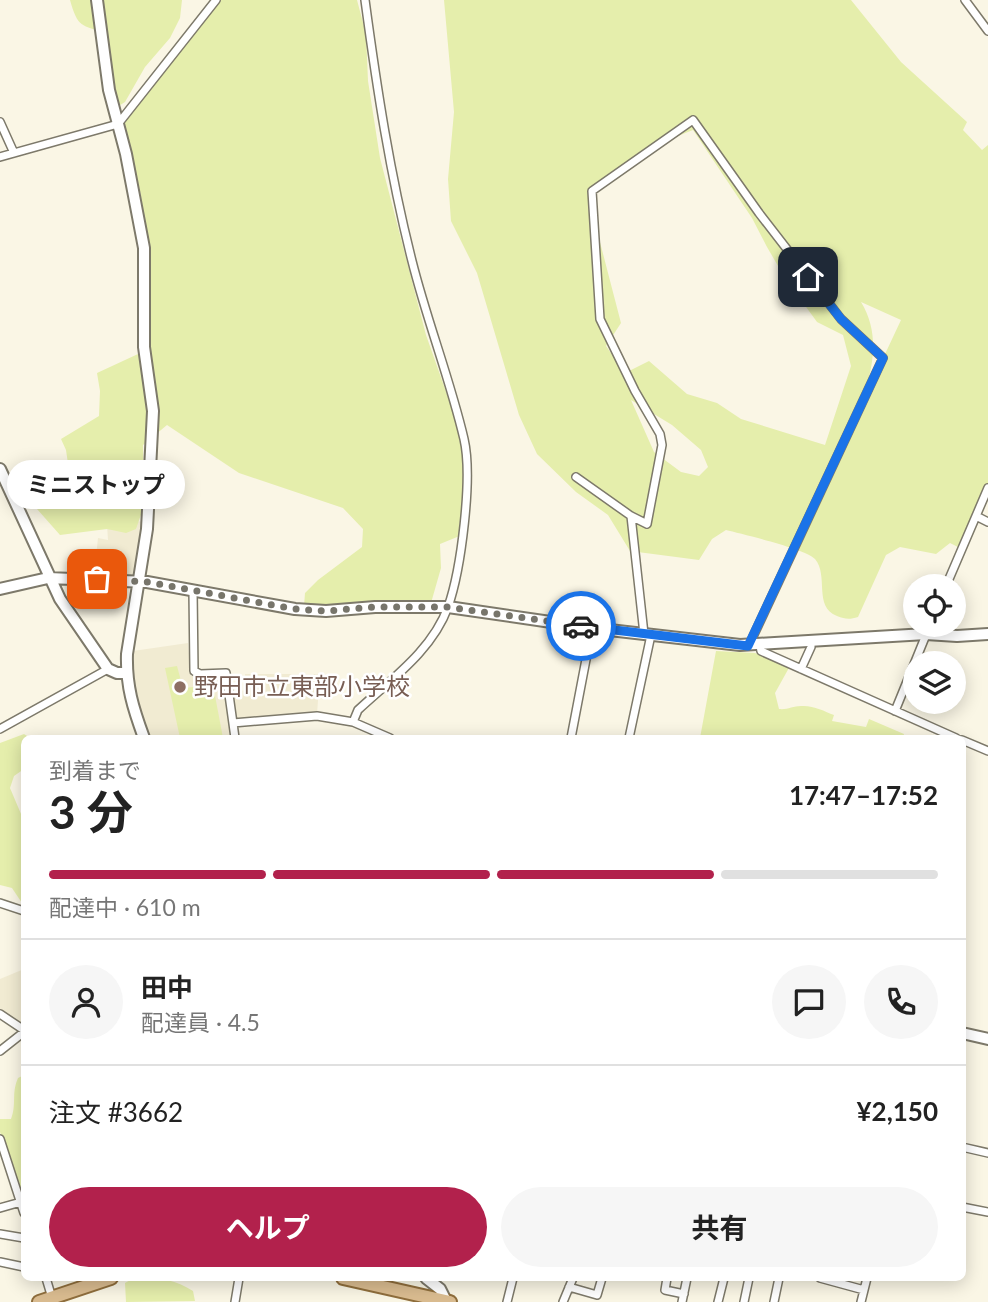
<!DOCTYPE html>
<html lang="ja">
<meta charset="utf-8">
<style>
body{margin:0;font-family:Lato,"Noto Sans JP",sans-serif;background:#f6f6f6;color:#222;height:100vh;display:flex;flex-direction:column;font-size:26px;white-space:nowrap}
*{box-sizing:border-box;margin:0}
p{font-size:23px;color:#767676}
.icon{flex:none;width:38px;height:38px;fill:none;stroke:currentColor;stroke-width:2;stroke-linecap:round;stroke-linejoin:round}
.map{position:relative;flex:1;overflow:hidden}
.sheet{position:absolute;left:21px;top:735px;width:945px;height:546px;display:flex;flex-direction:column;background:#fff;border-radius:10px;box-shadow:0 4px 18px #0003}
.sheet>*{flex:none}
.fabs{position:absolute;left:903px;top:574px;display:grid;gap:14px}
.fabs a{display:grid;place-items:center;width:63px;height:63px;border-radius:50%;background:#fff;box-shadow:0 4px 18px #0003;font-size:35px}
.pin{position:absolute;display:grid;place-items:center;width:60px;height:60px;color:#fff;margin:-30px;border-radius:14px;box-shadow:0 4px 10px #0006}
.courier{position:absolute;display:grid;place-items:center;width:70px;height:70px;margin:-35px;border:5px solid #1a73e8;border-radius:50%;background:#fff;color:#222;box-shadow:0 2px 9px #0007}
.bubble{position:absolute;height:49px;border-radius:24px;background:#fff;box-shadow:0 4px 18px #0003;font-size:23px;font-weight:700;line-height:49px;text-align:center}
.head em{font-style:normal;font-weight:700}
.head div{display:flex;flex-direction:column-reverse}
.head{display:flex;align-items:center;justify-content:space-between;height:119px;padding:0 28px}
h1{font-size:46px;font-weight:700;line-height:52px}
.bar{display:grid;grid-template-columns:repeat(4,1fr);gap:10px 7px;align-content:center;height:84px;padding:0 28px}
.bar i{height:9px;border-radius:5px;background:#e0e0e0}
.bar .current{background:#b2214c}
.bar p{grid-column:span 4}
.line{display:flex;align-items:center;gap:18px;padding:0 28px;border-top:2px solid #e0e0e0}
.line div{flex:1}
.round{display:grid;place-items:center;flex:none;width:74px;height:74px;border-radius:37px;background:#f6f6f6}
.button{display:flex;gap:14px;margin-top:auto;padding:14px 28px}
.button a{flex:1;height:80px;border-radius:42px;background:#b2214c;color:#fff;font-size:28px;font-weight:700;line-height:80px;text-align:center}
.button a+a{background:#f6f6f6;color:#222}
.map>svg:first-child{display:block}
.built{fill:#f1ebd2}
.green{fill:#e5eeac;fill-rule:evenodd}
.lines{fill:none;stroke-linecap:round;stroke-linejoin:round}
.street-casing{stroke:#7d796a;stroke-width:10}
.secondary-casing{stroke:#7d796a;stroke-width:14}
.primary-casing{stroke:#8f6e3c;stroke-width:16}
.street{stroke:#fff;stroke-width:7}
.secondary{stroke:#fff;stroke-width:10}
.primary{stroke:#dabc90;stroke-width:12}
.done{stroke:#77756b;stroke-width:7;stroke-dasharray:0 12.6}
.route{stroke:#1a73e8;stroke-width:9}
.education-dot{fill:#8d6e63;stroke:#fff;stroke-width:2.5}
.labels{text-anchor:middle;stroke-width:5;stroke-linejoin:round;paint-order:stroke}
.education-label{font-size:24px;fill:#785e54;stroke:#fff;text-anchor:start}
</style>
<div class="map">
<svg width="988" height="1302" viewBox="0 0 988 1302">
<rect width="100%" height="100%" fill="#faf6e5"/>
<path class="built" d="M143 521 137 576 133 579 94 576 98 538 108 540 107 525Z
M188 643 191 676H217L225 682 233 738H149L134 692 133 651Z
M245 674H320L317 714 237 721 232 692 246 690Z
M24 969V1027L0 1011V979Z"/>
<path class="green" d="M70 0H182L180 18 170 38 145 67 125 102 114 109 107 33C81 25 78 28 70 0Z
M219 0H357L366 34 368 81 380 158 426 335 468 454 462 535 440 544 441 568 431 603 304 606 305 593 318 580 362 547 363 529 343 508 239 473 167 425 143 445 144 506 136 529 126 533 107 529 60 535 37 509 70 477 66 450 61 439 99 416 100 391 97 373 138 354 149 311 141 196 124 120Z
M444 0H851L901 62 967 122 963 130 982 150 988 145V484L960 548 950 543 936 554 900 547 886 555 858 617C849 620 845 619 837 616 813 607 829 575 815 559 806 549 742 534 726 530L712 539 699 560 630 551 608 515 576 492 537 454 519 415 477 273 451 221 448 179 454 112ZM693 130 752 218 767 247 785 278 817 322 843 335 851 366 825 445 741 419 717 403 687 394 649 361 625 373 606 346 621 323 588 196C613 164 656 145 693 130ZM861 302 901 320 833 465C854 417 893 354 861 302ZM631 400 672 425 701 450 708 467 699 476 681 472 654 452Z
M716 651 755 653 790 666 775 693 779 709C787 710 793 706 801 706 813 705 824 711 834 715L832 721 866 727 869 719 904 734 903 738H700Z
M177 666 183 688 213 685 223 738H180L165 668Z
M24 734 30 738H24V769L14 776 10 788 24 821V906L12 888 0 885V743Z
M24 1075V1200L22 1201 0 1132V1119H11C17 1104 11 1094 18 1078Z
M134 1278C157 1277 174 1279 193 1291L195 1301 126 1302 125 1283Z"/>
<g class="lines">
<defs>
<path id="street" d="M965 0 988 31
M0 122 14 153
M0 157 118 124 216 0
M576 477 631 516 647 524 662 445 660 434 635 391 600 319 592 191 693 120 759 213 841 319 883 358 749 645
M631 516 644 634
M976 516 988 522
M946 586 988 488
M193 591 194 671 200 674 226 673 235 738
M760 646 761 651 956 738
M801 669 811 647V642
M895 711 930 625
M353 722 358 710C390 680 432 651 448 607 461 570 473 478 464 439 450 379 427 321 412 261 390 174 377 89 365 0
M233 723 317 716 353 722 390 738
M0 729 108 669
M571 738 592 628
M629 738 651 635
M962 740 988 751
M0 903 24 911
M0 1014 24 1030
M0 1051 24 1032
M0 1139 24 1213
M962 1147 988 1153
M962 1207 988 1212
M0 1208 21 1202
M0 1234 24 1238
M0 1262 24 1267
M46 1278 52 1298
M667 1278 665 1290 684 1294
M820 1278 864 1290
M569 1287 597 1295 602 1278
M235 1302 239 1278
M507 1302 513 1278
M563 1302 573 1278
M682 1302 687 1278
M718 1302 724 1278
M744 1302 749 1278
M774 1302 779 1278
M861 1302 867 1278"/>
<path id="secondary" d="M97 0 109 90 126 154 144 248V347L153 411 147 529 127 654C126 686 133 708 144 738
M0 469 60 599 108 669 117 673H126
M0 589 48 578 147 582 295 609 326 611 375 607H448L592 628 740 645 926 634 957 636 988 634
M962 1033 988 1039
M426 1278 440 1289 446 1301"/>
<path id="primary" d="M343 1278 450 1302
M39 1302 111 1278"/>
</defs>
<use href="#street" class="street-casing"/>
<use href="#secondary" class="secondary-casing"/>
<use href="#primary" class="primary-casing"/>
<use href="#street" class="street"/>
<use href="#secondary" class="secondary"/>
<use href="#primary" class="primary"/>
</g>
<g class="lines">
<path class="done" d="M97 579 147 582 295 609 326 611 376 607H448L581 626"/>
<path class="route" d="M581 626 748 646 883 358 841 319 808 277"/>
</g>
<circle class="education-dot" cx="180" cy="687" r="7"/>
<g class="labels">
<g class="education-label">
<text x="194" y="695">野田市立東部小学校</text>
</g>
</g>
</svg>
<div class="fabs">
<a><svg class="icon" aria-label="locate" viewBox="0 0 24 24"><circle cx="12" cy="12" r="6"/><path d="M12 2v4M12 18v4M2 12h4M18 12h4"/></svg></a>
<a><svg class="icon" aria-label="layers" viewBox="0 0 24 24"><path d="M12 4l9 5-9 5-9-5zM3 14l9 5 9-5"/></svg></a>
</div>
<div class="pin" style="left:97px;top:579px;background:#ea580c"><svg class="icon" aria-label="bag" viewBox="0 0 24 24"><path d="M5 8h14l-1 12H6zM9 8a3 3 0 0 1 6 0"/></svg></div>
<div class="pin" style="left:808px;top:277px;background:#1f2937"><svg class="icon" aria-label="home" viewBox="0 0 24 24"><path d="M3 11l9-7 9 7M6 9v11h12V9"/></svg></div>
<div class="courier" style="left:581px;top:626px"><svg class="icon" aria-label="car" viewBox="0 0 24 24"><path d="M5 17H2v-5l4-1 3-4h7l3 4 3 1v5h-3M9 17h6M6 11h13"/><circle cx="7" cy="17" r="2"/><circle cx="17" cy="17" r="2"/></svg></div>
<div class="bubble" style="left:7px;top:460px;width:178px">ミニストップ</div>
<section class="sheet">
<div class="head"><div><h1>3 分</h1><p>到着まで</p></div><em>17:47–17:52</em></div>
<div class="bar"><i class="current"></i><i class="current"></i><i class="current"></i><i></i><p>配達中 · 610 m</p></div>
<div class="line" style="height:126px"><a class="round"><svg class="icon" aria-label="person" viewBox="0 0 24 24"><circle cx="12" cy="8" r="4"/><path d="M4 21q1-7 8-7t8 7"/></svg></a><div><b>田中</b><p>配達員 · 4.5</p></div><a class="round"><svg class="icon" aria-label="chat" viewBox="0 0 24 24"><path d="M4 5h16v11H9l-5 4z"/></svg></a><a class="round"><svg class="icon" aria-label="phone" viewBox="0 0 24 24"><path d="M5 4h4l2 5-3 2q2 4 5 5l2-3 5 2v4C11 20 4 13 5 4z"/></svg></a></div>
<div class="line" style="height:91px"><div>注文 #3662</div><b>¥2,150</b></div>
<div class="button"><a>ヘルプ</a><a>共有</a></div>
</section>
</div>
